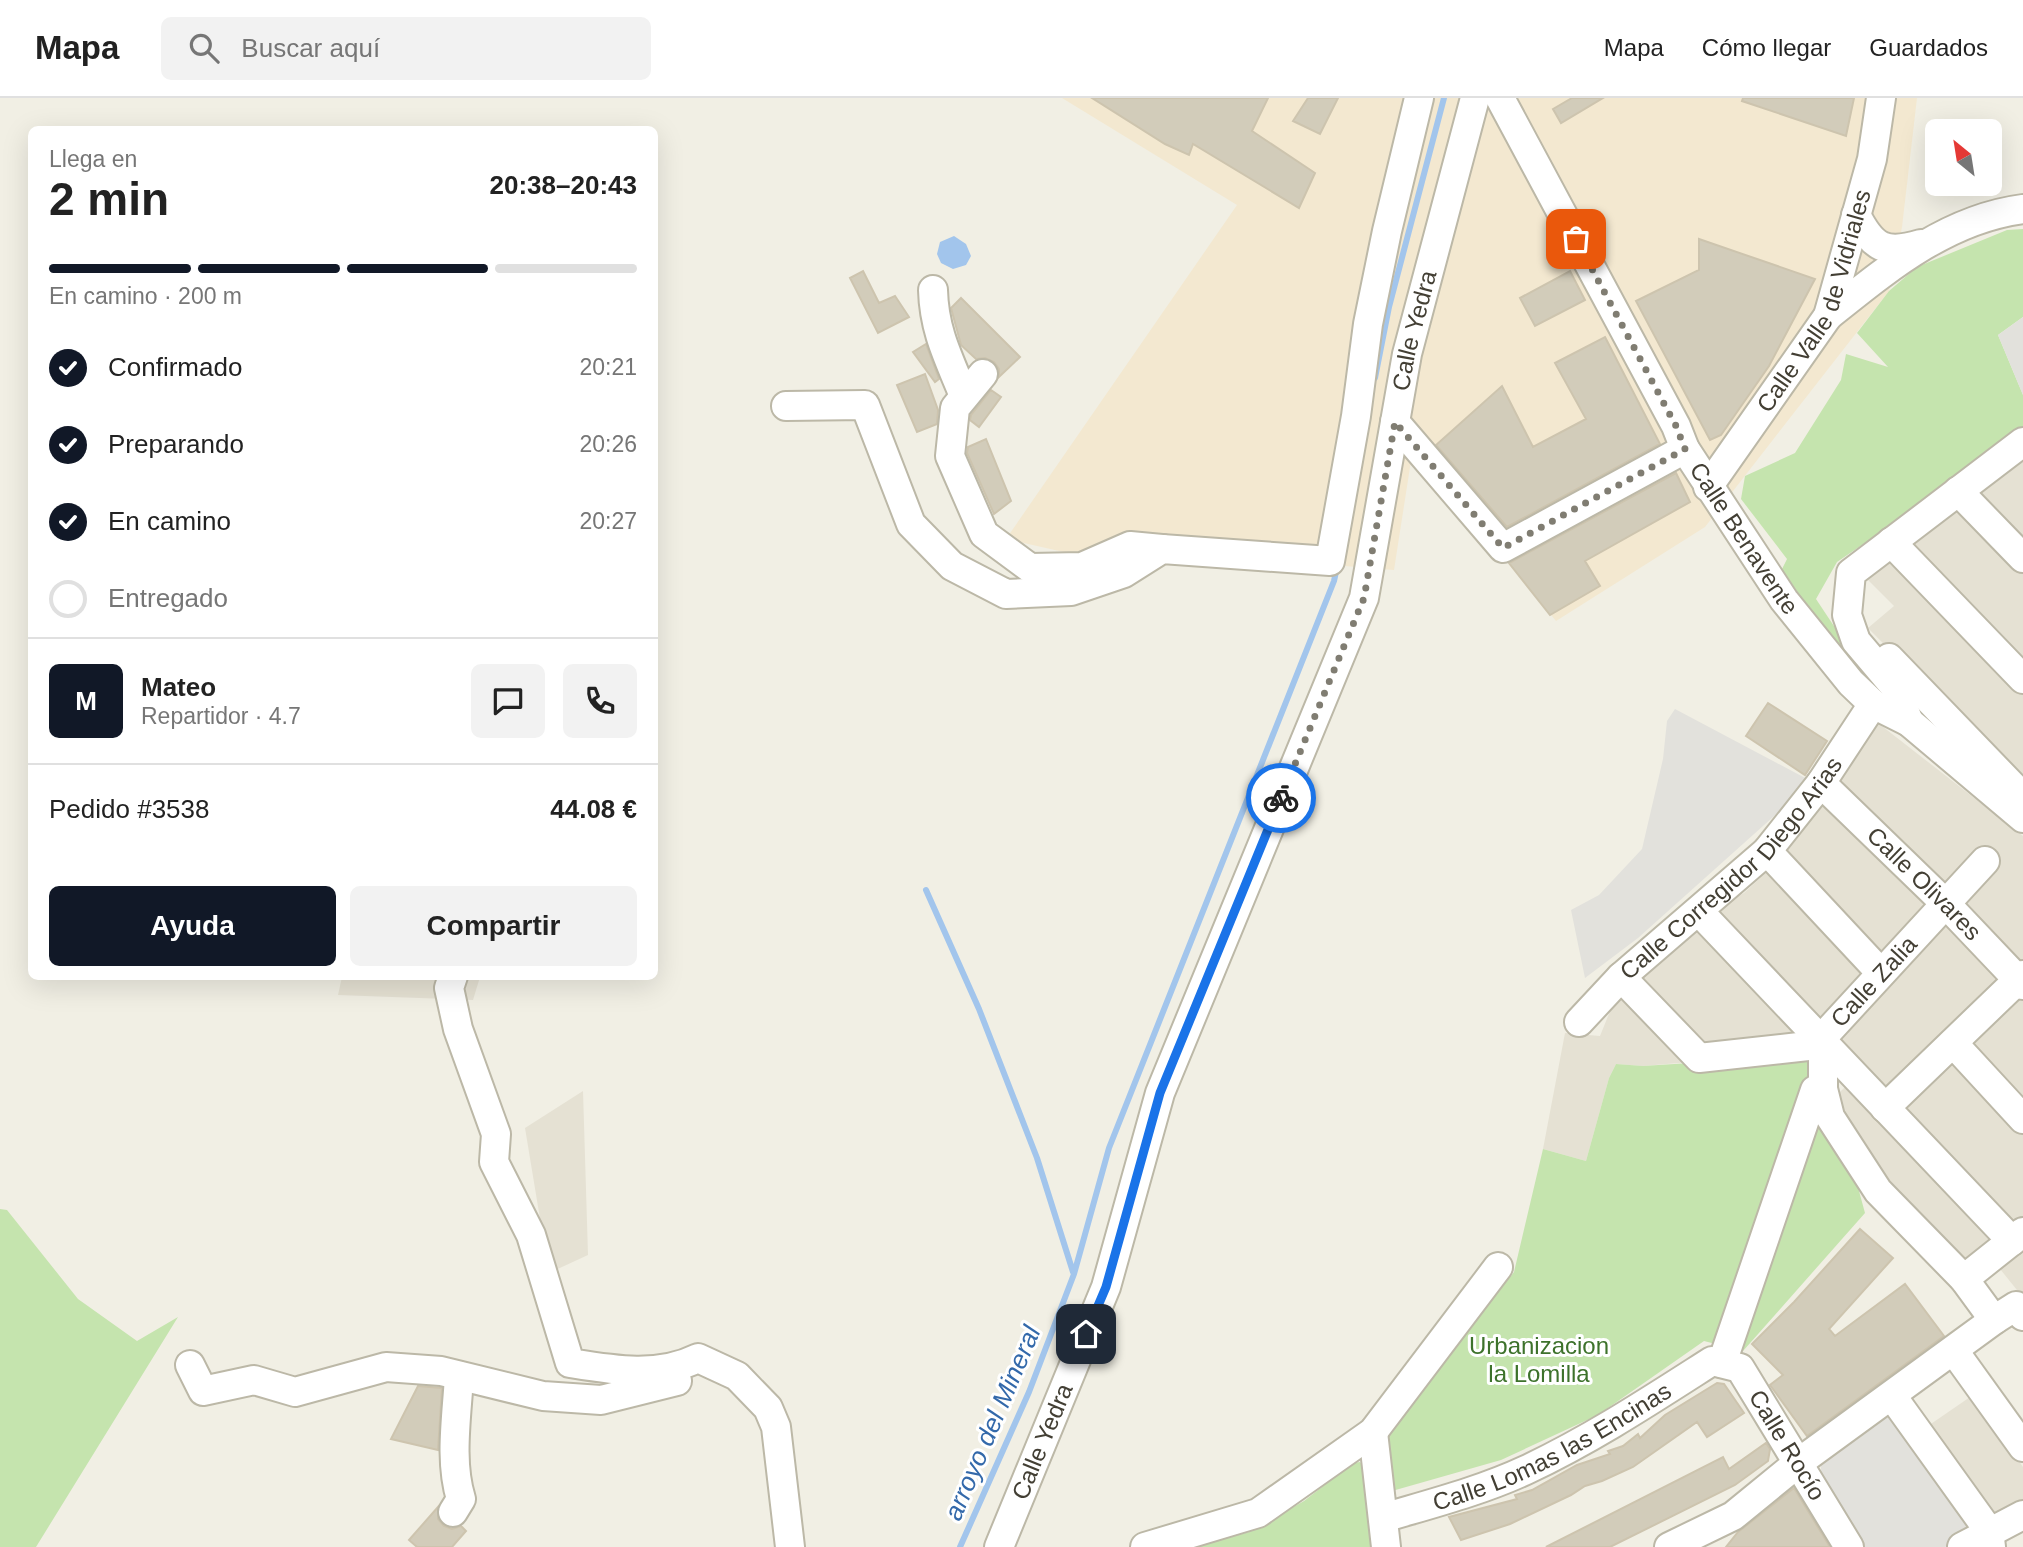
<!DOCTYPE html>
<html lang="es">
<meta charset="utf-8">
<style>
body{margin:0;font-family:Helvetica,sans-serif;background:#f2f2f2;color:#222;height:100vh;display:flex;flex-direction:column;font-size:26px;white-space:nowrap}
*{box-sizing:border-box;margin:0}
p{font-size:23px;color:#767676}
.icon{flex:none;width:38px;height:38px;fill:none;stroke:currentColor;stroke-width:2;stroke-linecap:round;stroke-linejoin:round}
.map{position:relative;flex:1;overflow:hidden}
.sheet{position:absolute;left:28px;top:28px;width:630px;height:854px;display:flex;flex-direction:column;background:#fff;border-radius:10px;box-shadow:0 7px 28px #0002}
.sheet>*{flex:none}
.needle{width:46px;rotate:330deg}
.fabs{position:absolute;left:1925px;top:21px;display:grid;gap:14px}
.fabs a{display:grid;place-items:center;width:77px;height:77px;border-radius:10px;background:#fff;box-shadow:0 7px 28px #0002;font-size:35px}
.pin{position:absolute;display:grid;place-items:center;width:60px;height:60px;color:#fff;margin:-30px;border-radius:14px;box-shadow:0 4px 10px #0006}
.courier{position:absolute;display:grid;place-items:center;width:70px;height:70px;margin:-35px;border:5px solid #1a73e8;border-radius:50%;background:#fff;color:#222;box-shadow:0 2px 9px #0007}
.overview em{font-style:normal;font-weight:800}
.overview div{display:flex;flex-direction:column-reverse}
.overview{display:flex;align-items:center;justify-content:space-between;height:119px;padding:0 21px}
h1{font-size:46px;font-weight:800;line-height:52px}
.bar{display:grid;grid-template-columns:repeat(4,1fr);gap:10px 7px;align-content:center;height:84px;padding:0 21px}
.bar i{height:9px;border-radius:5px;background:#e0e0e0}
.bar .on{background:#111827}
.bar p{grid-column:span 4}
.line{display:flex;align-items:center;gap:18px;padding:0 21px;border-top:2px solid #e0e0e0}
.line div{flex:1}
.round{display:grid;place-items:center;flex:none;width:74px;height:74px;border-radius:10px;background:#f2f2f2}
ol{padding:0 21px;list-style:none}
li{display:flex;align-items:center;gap:21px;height:77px}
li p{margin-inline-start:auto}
li .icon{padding:7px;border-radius:50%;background:#111827;color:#fff;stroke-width:4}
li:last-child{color:#767676}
li i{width:38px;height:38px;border:4px solid #e0e0e0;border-radius:50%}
.button{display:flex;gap:14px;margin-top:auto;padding:14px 21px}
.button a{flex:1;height:80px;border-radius:10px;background:#111827;color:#fff;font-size:28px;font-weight:800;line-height:80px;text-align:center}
.button a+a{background:#f2f2f2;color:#222}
header{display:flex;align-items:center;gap:42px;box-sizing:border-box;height:98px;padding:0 35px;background:#fff;border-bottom:2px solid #e0e0e0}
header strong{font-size:33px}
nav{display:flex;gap:38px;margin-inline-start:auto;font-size:24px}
.search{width:490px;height:63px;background:#f2f2f2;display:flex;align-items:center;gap:18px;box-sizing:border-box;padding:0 24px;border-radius:10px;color:#767676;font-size:26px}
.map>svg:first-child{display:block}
.residential{fill:#e5e1d3}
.commercial{fill:#f3e8d0}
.green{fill:#c5e4ae}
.parking{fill:#e2e1dc}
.water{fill:#a2c5ec}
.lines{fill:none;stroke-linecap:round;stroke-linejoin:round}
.stream{stroke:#a2c5ec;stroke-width:6}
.building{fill:#d2ccba;stroke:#cdc4ae;stroke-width:2}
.minor-casing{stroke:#bcb8a7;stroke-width:32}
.minor{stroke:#fff;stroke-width:28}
.done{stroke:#807d72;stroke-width:7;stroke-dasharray:0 12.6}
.route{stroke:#1a73e8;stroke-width:9}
.labels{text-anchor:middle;stroke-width:6;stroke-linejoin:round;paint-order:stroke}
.street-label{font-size:24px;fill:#433f34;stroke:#fff}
.park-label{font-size:24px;fill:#3d722b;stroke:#fff}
.water-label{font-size:26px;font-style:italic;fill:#3369aa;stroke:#fff}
</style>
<header>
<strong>Mapa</strong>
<div class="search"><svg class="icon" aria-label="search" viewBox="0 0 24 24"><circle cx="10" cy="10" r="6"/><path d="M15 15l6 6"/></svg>Buscar aquí</div>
<nav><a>Mapa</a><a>Cómo llegar</a><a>Guardados</a></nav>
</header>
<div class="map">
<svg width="2023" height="1449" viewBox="0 0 2023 1449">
<rect width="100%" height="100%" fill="#f1efe4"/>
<path class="residential" d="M2023 356V687L1868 530 1894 508 1868 482 1894 457Z
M1878 625 2023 738V1125L1966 1170 1886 1084 1829 1005 1848 986 1856 973 1701 952 1634 884 1711 814 1744 795 1783 759Z
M342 879H480L473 902 338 897Z
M1619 891 1690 964 1643 968 1616 966 1609 980 1586 1063 1543 1051 1565 935 1600 938Z
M583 993 588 1157 549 1175 525 1030Z
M2023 1144V1195L2021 1197 1996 1166Z
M1973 1297 2023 1369V1403L1989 1423 1925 1330Z"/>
<path class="commercial" d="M1062 0H1917L1902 129 1889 193 1705 429 1556 523 1413 350 1394 472 1295 464H1108L1006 441 1237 107Z"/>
<path class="green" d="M2023 131V219L1998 237 2023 297V337L1837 464 1816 501 1877 593 1829 541 1782 471 1787 461 1741 401 1745 378 1795 355 1841 282 1846 256 1888 269 1857 235 1889 193 1917 169 2007 132Z
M1814 957 1850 1060 1865 1115 1743 1253 1704 1243 1598 1317 1501 1362 1392 1393 1382 1341 1514 1174 1543 1051 1586 1063 1609 980 1616 966 1643 968Z
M0 1111 7 1112 78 1201 137 1243 178 1219 36 1449H0Z
M1360 1364 1366 1373 1373 1449H1196L1249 1434 1304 1403 1353 1365Z"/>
<path class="parking" d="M2023 219V297L1998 237Z
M1675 611 1807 681 1792 702 1638 840 1585 880 1571 812 1599 797 1642 751 1663 661 1667 623Z
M1892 1309 1979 1429 1945 1449H1865L1822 1378 1820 1363Z"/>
<path class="water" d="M954 138 966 146 971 158 966 167 953 171 941 165 937 156 940 144Z"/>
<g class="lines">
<path class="stream" d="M1375 280 1389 209 1444 0
M926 792 979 911 1037 1060 1073 1174
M960 1449 1029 1294 1074 1176 1109 1050 1334 483 1337 469"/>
</g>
<path class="building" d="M1092 0H1268L1252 33 1315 75 1299 110 1193 46 1189 57 1165 46Z
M1308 0H1338L1320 36 1293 23Z
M1572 0H1603L1561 25 1553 11Z
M1743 0H1854L1846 38 1742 3Z
M1699 141 1815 181 1769 268 1721 337 1710 342 1636 203 1699 172Z
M863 173 879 205 895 198 909 219 878 235 850 180Z
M1570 173 1585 202 1535 228 1520 200Z
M961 200 1020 259 999 279V271L994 264 985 260 976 261 961 247 951 210Z
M1605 239 1660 346 1507 429 1436 347 1502 288 1533 349 1586 321 1555 265Z
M926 246 939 281 935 284 913 254Z
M925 276 938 312 937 326 917 334 897 287Z
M991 292 1001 299 979 329 970 322 971 317Z
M986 341 1011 403 994 416 967 355 968 349Z
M1676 375 1690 404 1585 463 1600 488 1550 517 1509 465Z
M1768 605 1827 643 1805 677 1746 638Z
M1860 1131 1893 1160 1829 1231 1835 1238 1905 1186 1944 1238 1807 1338 1770 1287 1783 1277 1752 1246 1794 1204Z
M1717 1285 1724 1286 1744 1315 1707 1339 1697 1324 1633 1369 1602 1383 1585 1388 1571 1397 1510 1426 1461 1442 1449 1419 1517 1401 1515 1397 1532 1392 1577 1367 1610 1356 1608 1353 1623 1348 1638 1336 1640 1340 1665 1317Z
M418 1288 442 1290 438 1352 391 1341Z
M1766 1345 1770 1351 1768 1363 1735 1387 1610 1449H1546L1723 1359 1729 1371Z
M1794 1390 1830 1449H1726L1738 1434Z
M438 1409V1421L444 1428 452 1431 461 1428 466 1433 452 1449H417L409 1442Z"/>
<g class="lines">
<defs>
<g id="minor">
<path id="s1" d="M1500 0 1676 328 1685 351 1784 502 1851 585 1873 606 1909 624 2023 720"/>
<path d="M1856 117C1873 150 1885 157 1921 146"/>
<path d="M933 192C934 233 949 261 964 298"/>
<path d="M1828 218C1887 171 1946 121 2023 111"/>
<path d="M983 276 955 310 950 358 984 436 1030 470 1082 469 1130 448 1162 451"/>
<path d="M786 308 865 307 911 426 952 468 1006 496 1071 493 1124 475 1162 451 1330 463 1356 318 1368 226 1387 133 1419 0"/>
<path d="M1395 324 1503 450 1685 351"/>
<path id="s2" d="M1708 389 1828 218 1872 61 1881 0"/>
<path d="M1958 393 2023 460"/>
<path d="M1891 444 2023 581"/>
<path d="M1889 560 2023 699"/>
<path d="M1909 624 1895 589 1856 543 1847 517 1851 475 2023 344"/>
<path id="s3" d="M1821 685 1946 806 2023 887"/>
<path d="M1767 753 1881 875"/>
<path d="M1707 822 2012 1143"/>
<path d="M453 878 449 890 458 931 496 1036 494 1064 531 1137 570 1265C613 1272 658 1280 698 1260L737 1278 768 1310 776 1329 790 1449"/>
<path id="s4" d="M1621 879 1699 960 1808 948 1821 941 1985 763"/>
<path id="s5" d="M1579 924 1621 879 1767 753 1821 685 1873 606"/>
<path d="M1823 944V991L1830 1019 1878 1093 1964 1181 1994 1222"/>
<path d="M1953 945 2023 1021"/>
<path d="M1885 1010 2023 877"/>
<path d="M1964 1181 2023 1134"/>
<path d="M1954 1253 2023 1349"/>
<path d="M1722 1265 1815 992"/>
<path d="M190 1267 203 1293 254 1282 295 1294 386 1269 441 1273 543 1298 601 1302 677 1283"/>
<path d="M1892 1298 1989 1433 1991 1449"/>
<path d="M1373 1334 1386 1449"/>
<path d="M453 1414 461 1401C449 1363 457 1317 459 1278"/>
<path id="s6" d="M1383 1420C1430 1406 1481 1393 1526 1372 1592 1341 1651 1302 1712 1263L1740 1270 1849 1449"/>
<path id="s7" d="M999 1449 1106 1189 1160 995 1364 500 1407 256 1475 0"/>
<path d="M1145 1449 1258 1415 1373 1334 1498 1169"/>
<path d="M1669 1449 1733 1418 1798 1365 1994 1222 2016 1208 2023 1218"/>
<path d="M1962 1449 2023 1417"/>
</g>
</defs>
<use href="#minor" class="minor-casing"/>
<use href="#minor" class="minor"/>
</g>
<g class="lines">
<path class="done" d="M1281 700 1364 500 1395 324 1503 450 1685 351 1676 328 1576 141"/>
<path class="route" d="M1086 1236 1106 1189 1160 995 1281 700"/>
</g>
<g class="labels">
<g class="street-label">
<text dy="8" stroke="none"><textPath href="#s2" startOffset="217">Calle Valle de Vidriales</textPath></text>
<text dy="8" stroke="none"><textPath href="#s7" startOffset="1290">Calle Yedra</textPath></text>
<text dy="8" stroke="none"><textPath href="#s1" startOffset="504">Calle Benavente</textPath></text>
<text dy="8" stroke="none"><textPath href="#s5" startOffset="217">Calle Corregidor Diego Arias</textPath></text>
<text dy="8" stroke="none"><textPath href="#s3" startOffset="144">Calle Olivares</textPath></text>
<text dy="8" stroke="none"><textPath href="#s4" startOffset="315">Calle Zalia</textPath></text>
<text dy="8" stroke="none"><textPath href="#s7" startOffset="114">Calle Yedra</textPath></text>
<text dy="8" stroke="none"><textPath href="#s6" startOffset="184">Calle Lomas las Encinas</textPath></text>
<text dy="8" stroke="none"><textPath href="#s6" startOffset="486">Calle Rocío</textPath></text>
</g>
<g class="park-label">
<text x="1539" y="1256">Urbanizacion<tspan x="1539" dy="28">la Lomilla</tspan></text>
</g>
<g class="water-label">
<text transform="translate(992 1325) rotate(-67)" y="9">arroyo del Mineral</text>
</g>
</g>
</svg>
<div class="fabs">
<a><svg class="needle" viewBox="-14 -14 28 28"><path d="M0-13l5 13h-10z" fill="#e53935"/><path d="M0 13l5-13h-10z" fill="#767676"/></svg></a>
</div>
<div class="pin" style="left:1576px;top:141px;background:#ea580c"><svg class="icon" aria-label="bag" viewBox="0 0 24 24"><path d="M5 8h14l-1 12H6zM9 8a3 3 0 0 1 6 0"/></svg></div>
<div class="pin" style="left:1086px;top:1236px;background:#1f2937"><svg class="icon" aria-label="home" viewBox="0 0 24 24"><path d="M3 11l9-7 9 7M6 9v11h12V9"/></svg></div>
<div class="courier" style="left:1281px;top:700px"><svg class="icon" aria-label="bike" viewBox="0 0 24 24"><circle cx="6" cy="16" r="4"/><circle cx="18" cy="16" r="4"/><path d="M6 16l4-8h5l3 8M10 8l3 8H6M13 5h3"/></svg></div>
<section class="sheet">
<div class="overview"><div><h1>2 min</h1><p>Llega en</p></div><em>20:38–20:43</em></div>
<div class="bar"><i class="on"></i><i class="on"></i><i class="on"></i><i></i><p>En camino · 200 m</p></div>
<ol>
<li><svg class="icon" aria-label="check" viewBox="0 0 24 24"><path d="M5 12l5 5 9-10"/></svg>Confirmado<p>20:21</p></li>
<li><svg class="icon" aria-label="check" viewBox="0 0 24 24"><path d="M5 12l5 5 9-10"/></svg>Preparando<p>20:26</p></li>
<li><svg class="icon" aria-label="check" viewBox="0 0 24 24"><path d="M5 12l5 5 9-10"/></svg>En camino<p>20:27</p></li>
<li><i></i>Entregado</li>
</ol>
<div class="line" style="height:126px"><b class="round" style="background:#111827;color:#fff">M</b><div><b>Mateo</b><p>Repartidor · 4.7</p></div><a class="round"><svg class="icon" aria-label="chat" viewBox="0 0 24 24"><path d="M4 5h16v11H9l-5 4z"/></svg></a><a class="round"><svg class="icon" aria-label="phone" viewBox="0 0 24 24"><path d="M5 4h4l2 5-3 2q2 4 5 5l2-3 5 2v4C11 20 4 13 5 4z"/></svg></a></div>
<div class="line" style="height:91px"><div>Pedido #3538</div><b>44.08 €</b></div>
<div class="button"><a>Ayuda</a><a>Compartir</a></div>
</section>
</div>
